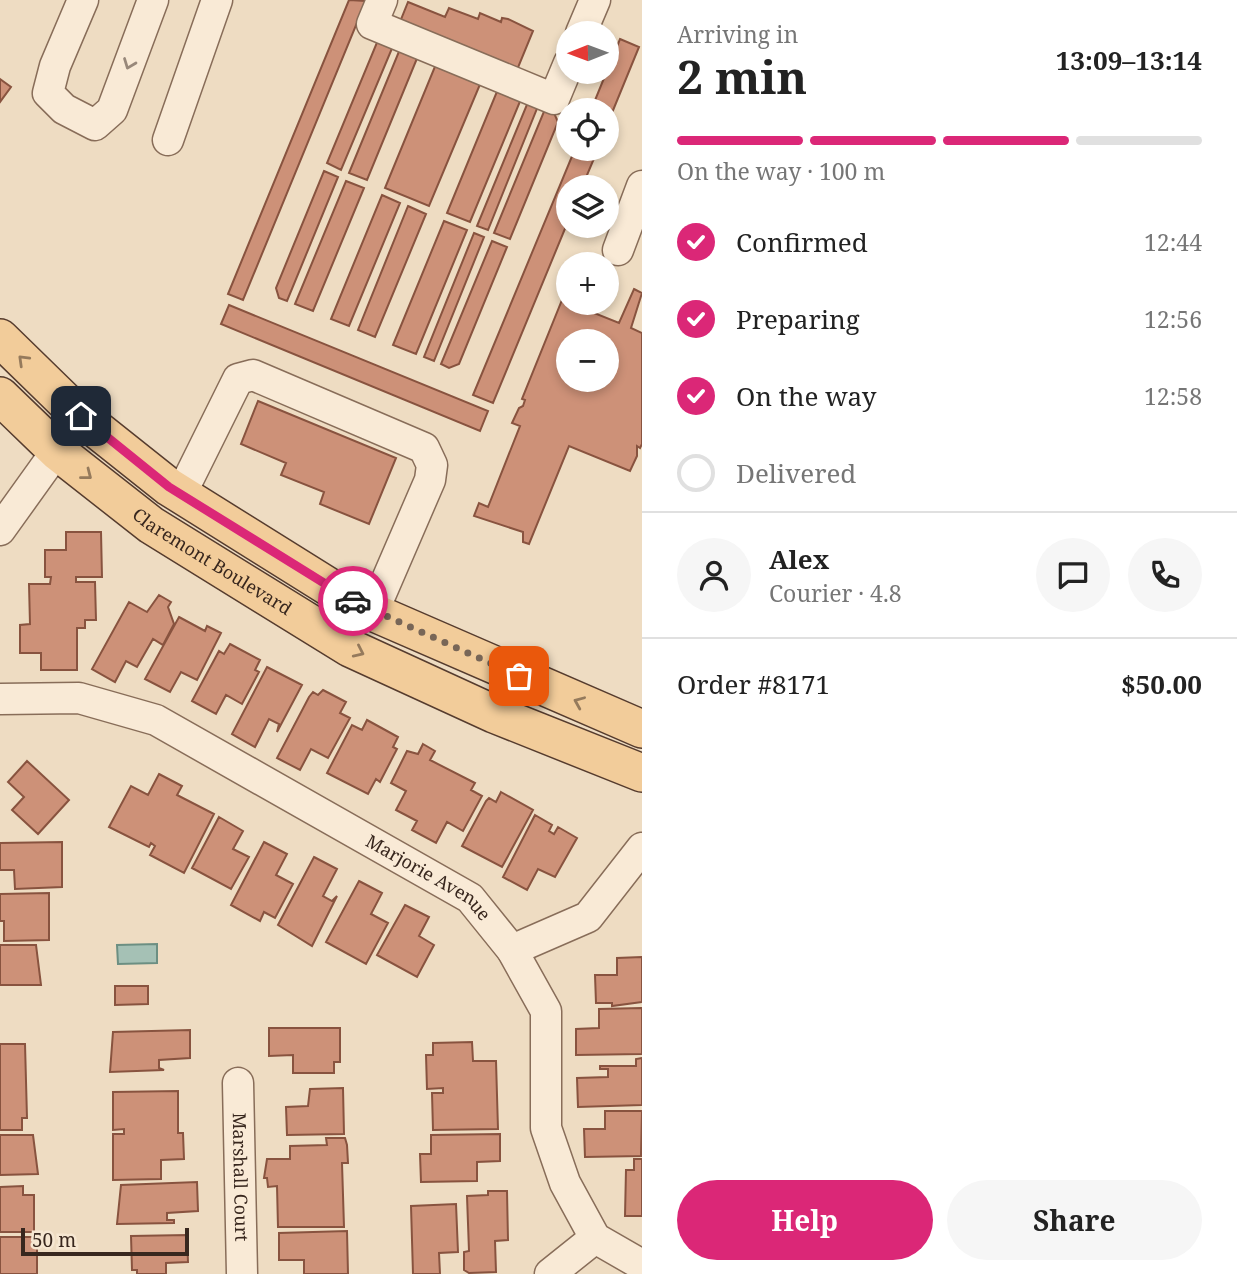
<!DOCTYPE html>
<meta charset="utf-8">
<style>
body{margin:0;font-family:"Noto Serif",serif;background:#f6f6f6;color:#222;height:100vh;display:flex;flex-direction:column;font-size:26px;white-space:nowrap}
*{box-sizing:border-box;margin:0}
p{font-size:23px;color:#767676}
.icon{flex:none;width:38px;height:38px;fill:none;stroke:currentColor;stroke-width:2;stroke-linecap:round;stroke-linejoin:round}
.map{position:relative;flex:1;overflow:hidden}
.panel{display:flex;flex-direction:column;background:#fff;width:595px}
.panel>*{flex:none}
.needle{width:46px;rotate:269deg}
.fabs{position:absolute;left:556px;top:21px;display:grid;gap:14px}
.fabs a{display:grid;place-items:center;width:63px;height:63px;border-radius:50%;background:#fff;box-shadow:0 4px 10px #0003;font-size:35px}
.scale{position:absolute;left:21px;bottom:18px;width:168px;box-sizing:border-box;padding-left:7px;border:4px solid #38271e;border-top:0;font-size:19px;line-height:24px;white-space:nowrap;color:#38271e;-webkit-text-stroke:5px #f6e7d2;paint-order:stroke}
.pin{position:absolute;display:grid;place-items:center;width:60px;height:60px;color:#fff;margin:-30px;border-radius:14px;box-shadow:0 4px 10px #0006}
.courier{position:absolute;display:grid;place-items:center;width:70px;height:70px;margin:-35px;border:5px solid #db2777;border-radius:50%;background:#fff;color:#222;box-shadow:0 2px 9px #0007}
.overview em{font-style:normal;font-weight:700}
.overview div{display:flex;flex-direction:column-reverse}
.overview{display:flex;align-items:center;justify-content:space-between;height:119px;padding:0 35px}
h1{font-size:46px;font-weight:700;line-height:52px}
.bar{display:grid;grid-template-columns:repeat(4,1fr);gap:10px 7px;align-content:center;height:84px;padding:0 35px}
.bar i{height:9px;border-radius:5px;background:#e0e0e0}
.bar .on{background:#db2777}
.bar p{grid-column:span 4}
.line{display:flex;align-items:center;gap:18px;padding:0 35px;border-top:2px solid #e0e0e0}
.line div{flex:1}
.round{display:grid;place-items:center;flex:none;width:74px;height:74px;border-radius:37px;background:#f6f6f6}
ol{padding:0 35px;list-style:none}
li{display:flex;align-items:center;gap:21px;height:77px}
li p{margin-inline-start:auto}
li .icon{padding:7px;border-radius:50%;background:#db2777;color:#fff;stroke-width:4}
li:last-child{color:#767676}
li i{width:38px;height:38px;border:4px solid #e0e0e0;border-radius:50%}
.action{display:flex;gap:14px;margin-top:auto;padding:14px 35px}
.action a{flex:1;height:80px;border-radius:42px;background:#db2777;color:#fff;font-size:28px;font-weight:700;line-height:80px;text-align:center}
.action a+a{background:#f6f6f6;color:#222}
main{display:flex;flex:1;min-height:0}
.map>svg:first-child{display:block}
.water{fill:#a5c1b5;stroke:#6c8f82;stroke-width:2}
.building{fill:#cd9178;stroke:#88533f;stroke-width:2;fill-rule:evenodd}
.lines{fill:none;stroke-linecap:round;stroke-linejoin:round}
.minor-casing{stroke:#886d59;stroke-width:33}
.major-casing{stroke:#563c2e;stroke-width:40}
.minor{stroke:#f9ead6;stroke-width:30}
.major{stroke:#f2cc9a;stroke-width:37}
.oneway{stroke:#98887a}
.oneway2{stroke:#957a5c}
.done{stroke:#786657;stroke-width:7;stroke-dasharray:0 12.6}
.route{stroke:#db2777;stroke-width:9}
.labels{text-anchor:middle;stroke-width:5;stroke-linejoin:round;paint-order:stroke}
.street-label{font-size:18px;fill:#38271e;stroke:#f6e7d2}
</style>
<main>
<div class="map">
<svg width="642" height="1274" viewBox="0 0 642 1274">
<rect width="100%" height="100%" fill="#eedcc2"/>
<path class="water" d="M157 944V963L118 964 117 945Z"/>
<path class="building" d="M349 0 366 1 243 300 228 294Z
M408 2 445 17 449 8 478 19 480 13 501 22 502 18 508 19 533 31 517 70 400 22Z
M620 39 639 47 607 125V110H591Z
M378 40 393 46 341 170 327 163Z
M400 49 418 56 367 180 349 173Z
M436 64 481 82 429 206 385 188Z
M0 79 11 87 0 102Z
M498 89 521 99 470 222 447 213Z
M528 102 538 106 488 230 477 226Z
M545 109 554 113 558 122 510 239 494 233Z
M575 149H598L582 187H569V219L493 403 473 395Z
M324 171 338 177 287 301 279 298 276 288Z
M346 181 364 188 313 311 295 304Z
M382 195 400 203 349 326 331 319Z
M408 206 426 214 375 337 358 330Z
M444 221 467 230 416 354 393 345Z
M474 233 484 237 434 361 424 357Z
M492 241 507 247 459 364 449 368 441 364Z
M634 289 642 293 631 328 642 333V444L640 448 637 446V456L630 471 569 446 529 544 523 542V532L474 516 479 503 488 507 520 426 512 423 519 408 523 406 525 400 522 399 562 300 566 298 569 303 619 323ZM569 341H607V380H569Z
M229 305 488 411 480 431 221 324Z
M258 401 396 458 369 524 320 504 324 492 281 475 286 463 241 444Z
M66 532H101L102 577H76V582H95L96 620H85V628H77V670H41V653H20V625L30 624 29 584H50L51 577H45V550H66Z
M159 595 171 602 168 607 174 624 163 645 153 639 137 667 126 661 115 682 92 669 129 602 147 612Z
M179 617 205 631 207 626 221 633 197 680 181 672 170 692 145 679Z
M230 644 260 660 255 670 259 672 242 704 226 695 216 714 192 701 219 651 224 654Z
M267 667 302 685 277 732 279 724 269 719 255 747 232 734Z
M323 690 346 702 340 713 350 718 328 758 311 749 300 770 277 758 309 697 313 692 318 695Z
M367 720 398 737 393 747 397 749 380 782 376 779 368 794 327 773 352 725 362 730Z
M423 744 435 751 430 760 475 783 471 790 482 796 463 831 447 822 436 843 412 830 417 821 396 810 406 791 391 783 407 751 418 754Z
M27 761 69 800 38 834 12 810 24 797 8 782Z
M159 774 182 786 177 795 214 814 184 873 150 855 155 846 151 843 149 847 109 827 131 786 148 795Z
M501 792 533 810 502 867 462 846 486 801 489 798 496 802Z
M535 815 552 825 549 831 554 834 558 827 577 838 555 877 538 869 527 890 503 877Z
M219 817 243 831 233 849 249 857 231 889 192 868Z
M62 842V887L15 889 14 870H0V843Z
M264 842 287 854 276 875 293 884 275 918 264 912 260 921 231 905Z
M314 857 337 869 323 896 332 901 337 896 312 946 278 925Z
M359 881 382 893 371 914 388 923 366 964 326 942Z
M49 893V940L4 941V921H0V894Z
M405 905 429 917 419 936 434 945 417 977 377 955Z
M0 945H36L41 985H0Z
M642 957V1002L612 1006V1003H596L595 975H617V958Z
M115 986H148V1004L115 1005Z
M642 1008V1054L576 1055V1029L599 1028V1009Z
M269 1028H340V1062H334V1073H293V1055L269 1056Z
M190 1030V1058L159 1060V1068L164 1070 110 1072 113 1032Z
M472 1042 473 1061H496L498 1129 433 1130 432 1093H443V1088L427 1089 426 1055H433V1043Z
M0 1044H25L27 1118H22V1130H0Z
M642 1058V1105L578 1107 577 1078 608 1077V1069H600V1066H636V1059Z
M343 1088 344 1134 287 1135 286 1107 308 1106 310 1089Z
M178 1091V1133H183L184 1159 161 1160V1179L113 1180V1134H124V1129L113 1130V1092Z
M605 1111H642L641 1156 585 1157 584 1129H605Z
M500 1134V1161L477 1162V1181L421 1182 420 1154H431V1135Z
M0 1135H33L38 1174 0 1175Z
M326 1138H345L347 1145 348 1163H342L344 1227H278L277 1186 268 1187 267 1178H264L267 1159H290V1146L327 1145Z
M634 1159H642V1216H625L626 1170H634Z
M197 1182 198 1211 167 1213V1220H174V1223L117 1224 121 1185Z
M23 1186V1195H34V1232H0V1187Z
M488 1191H507L508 1240 495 1241 496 1272 469 1273 464 1270V1252L469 1251 467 1196 488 1195Z
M456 1204 458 1252 439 1253 440 1274H413L411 1206Z
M347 1231 348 1274H304V1260H279V1233Z
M187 1235 188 1262 166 1263V1274H137V1270H132L131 1236Z
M0 1237H37V1274H0Z"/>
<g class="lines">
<defs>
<g id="minor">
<path d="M83 0 55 66 48 93 64 109 95 125 112 110 153 0"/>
<path d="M382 0 372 24 554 99 569 63"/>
<path d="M581 33 595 0"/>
<path d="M168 140 217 0"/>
<path d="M618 250 642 186"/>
<path d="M181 494 238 379 253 375 424 448 432 465 430 480 373 612"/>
<path d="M0 530 81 417"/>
<path id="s1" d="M0 699 79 698 156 720 470 898 512 950 546 1011V1128L565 1183 595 1238 642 1265"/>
<path d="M512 950 588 917 642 848"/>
<path id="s2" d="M238 1083 242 1274"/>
<path d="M550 1274 595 1238"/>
</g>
<g id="major">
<path d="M0 338 81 417 169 487 361 607 642 729"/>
<path id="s3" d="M0 396 58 452 151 525 350 648 494 714 642 773"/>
</g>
</defs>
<use href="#minor" class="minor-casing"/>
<use href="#major" class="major-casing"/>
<use href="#minor" class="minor"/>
<use href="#major" class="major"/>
</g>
<defs><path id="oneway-chevron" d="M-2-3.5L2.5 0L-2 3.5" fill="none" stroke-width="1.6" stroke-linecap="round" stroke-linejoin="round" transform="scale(1.75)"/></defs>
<use class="oneway" href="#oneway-chevron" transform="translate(129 64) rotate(111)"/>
<g class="oneway2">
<use href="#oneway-chevron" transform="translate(23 360) rotate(-136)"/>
<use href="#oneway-chevron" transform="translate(87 475) rotate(38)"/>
<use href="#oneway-chevron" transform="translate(359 652) rotate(25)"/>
<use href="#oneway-chevron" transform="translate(579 702) rotate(-157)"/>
</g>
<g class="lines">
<path class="done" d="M353 601 519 676"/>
<path class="route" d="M81 416 169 487 353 601"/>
</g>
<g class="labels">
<g class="street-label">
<text dy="6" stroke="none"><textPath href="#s3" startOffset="270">Claremont Boulevard</textPath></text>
<text dy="6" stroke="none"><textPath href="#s1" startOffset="474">Marjorie Avenue</textPath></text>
<text dy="6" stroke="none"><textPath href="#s2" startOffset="94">Marshall Court</textPath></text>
</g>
</g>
</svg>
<div class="fabs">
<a><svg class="needle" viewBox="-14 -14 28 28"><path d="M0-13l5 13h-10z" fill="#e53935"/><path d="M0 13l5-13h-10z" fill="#767676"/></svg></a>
<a><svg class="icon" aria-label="locate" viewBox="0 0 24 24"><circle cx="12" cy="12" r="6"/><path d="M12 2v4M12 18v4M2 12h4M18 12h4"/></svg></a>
<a><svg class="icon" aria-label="layers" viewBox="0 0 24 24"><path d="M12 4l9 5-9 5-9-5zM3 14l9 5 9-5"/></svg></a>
<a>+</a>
<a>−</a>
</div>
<div class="scale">50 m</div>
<div class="pin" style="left:519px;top:676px;background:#ea580c"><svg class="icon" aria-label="bag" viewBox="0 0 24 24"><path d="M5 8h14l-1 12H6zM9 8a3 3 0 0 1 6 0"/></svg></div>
<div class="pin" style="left:81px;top:416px;background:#1f2937"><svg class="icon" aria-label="home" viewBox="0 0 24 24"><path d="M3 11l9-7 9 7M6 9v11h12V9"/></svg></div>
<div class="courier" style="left:353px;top:601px"><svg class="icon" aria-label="car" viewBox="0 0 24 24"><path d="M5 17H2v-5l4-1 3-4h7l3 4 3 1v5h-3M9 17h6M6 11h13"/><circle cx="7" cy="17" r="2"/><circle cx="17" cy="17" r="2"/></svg></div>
</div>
<section class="panel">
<div class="overview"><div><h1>2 min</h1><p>Arriving in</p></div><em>13:09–13:14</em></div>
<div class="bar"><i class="on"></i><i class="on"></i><i class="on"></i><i></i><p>On the way · 100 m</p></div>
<ol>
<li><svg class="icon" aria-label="check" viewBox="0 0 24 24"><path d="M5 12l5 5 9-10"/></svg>Confirmed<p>12:44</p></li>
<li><svg class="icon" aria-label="check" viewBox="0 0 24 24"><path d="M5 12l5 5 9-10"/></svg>Preparing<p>12:56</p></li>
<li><svg class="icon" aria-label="check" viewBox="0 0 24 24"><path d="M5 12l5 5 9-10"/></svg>On the way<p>12:58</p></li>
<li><i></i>Delivered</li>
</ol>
<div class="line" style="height:126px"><a class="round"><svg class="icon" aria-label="person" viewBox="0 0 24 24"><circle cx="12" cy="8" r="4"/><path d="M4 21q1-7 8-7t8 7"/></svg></a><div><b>Alex</b><p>Courier · 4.8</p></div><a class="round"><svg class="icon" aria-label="chat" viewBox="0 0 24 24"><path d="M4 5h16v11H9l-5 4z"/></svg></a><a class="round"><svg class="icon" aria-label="phone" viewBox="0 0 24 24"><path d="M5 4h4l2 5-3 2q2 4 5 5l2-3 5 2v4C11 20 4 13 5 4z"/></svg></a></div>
<div class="line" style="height:91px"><div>Order #8171</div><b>$50.00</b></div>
<div class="action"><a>Help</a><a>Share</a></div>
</section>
</main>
